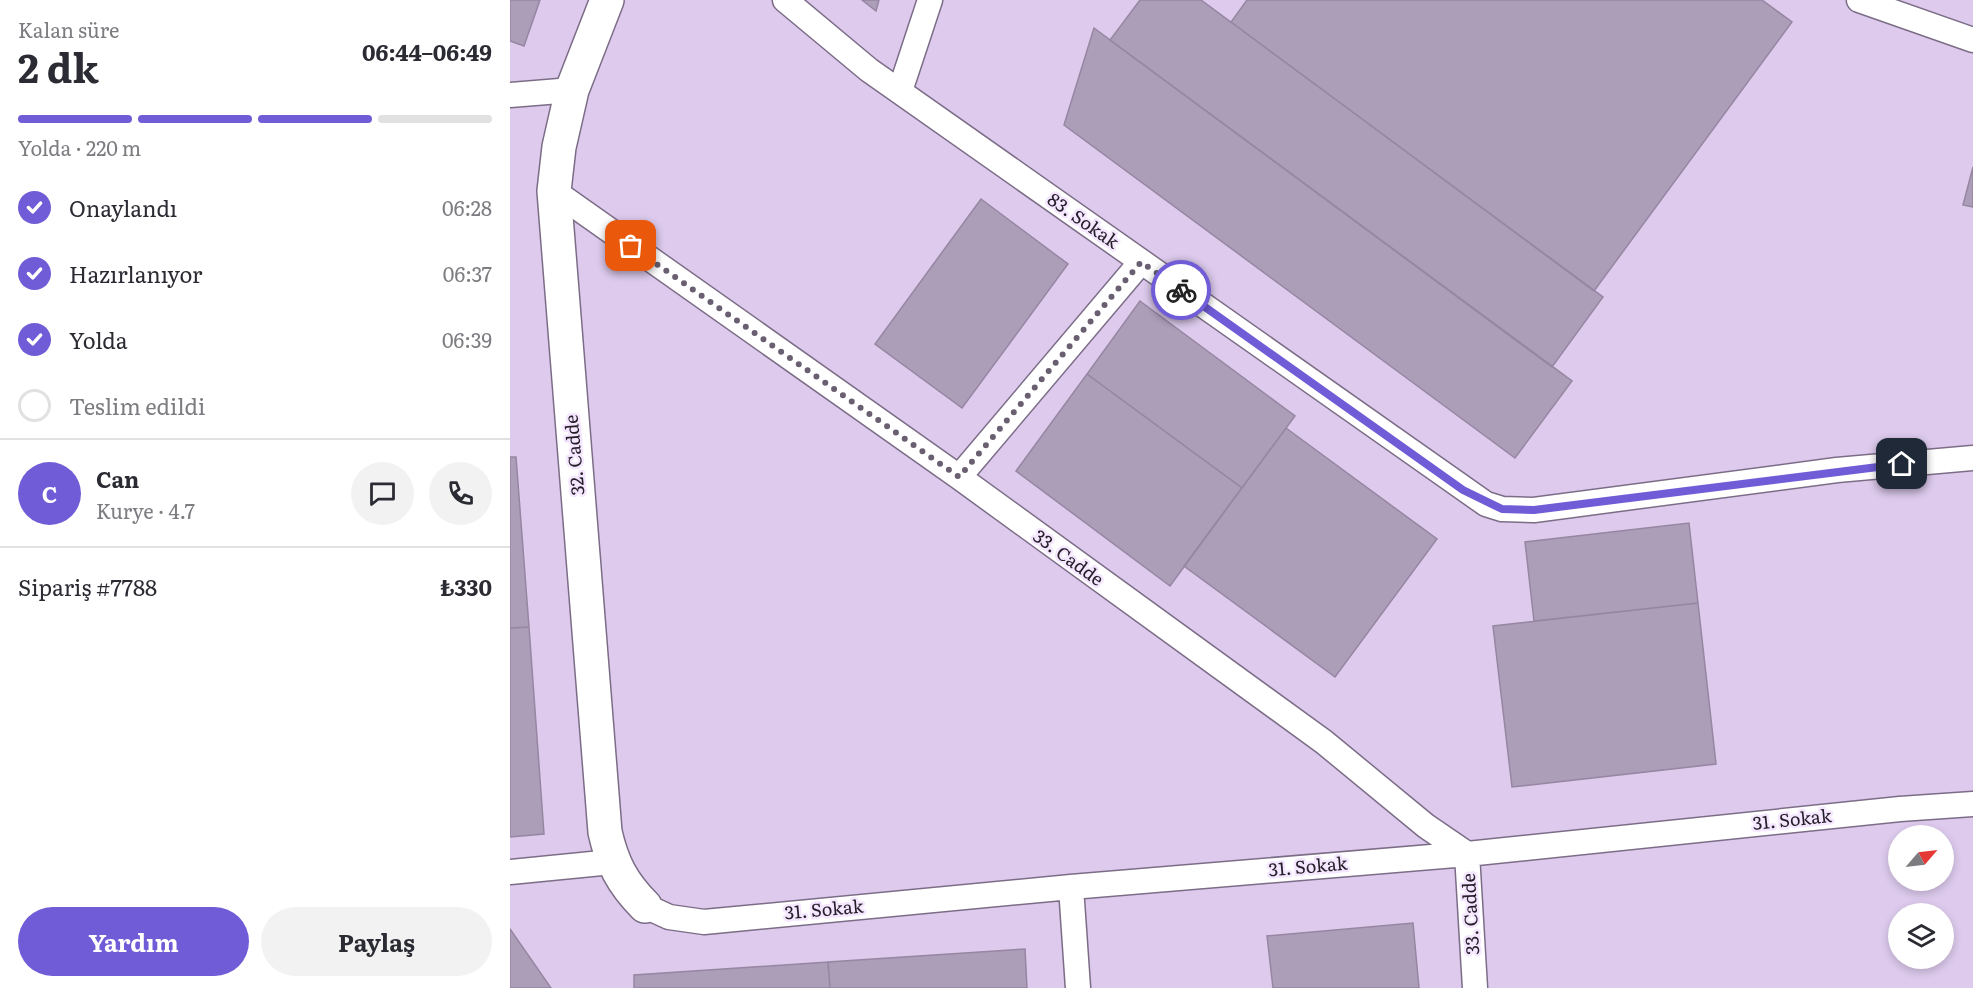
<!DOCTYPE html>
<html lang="tr">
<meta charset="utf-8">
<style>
body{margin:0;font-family:Literata,serif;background:#f2f2f3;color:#2b2b33;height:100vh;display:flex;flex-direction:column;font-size:22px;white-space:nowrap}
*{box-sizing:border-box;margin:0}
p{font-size:20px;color:#7c7c81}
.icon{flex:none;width:33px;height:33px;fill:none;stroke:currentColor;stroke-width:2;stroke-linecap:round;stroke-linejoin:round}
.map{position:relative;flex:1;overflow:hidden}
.panel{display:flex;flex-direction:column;background:#fff;width:510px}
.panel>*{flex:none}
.needle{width:39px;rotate:62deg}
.buttons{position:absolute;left:1378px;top:825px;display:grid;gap:12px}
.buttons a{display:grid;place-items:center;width:66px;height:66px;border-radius:50%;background:#fff;box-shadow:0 3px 9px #0003;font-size:30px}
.pin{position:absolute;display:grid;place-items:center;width:51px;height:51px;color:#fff;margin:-26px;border-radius:12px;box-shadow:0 3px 9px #0006}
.courier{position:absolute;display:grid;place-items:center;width:60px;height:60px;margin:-30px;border:4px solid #6f5cd6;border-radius:50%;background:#fff;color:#222;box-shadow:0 2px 8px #0007}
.overview em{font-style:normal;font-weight:700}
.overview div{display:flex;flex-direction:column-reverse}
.overview{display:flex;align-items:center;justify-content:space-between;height:102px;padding:0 18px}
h1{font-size:39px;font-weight:700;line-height:45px}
.bar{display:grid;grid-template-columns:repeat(4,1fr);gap:9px 6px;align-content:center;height:72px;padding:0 18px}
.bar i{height:8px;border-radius:4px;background:#e1e1e2}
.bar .active{background:#6f5cd6}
.bar p{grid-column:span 4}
.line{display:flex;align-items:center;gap:15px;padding:0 18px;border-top:2px solid #e1e1e2}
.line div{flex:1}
.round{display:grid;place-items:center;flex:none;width:63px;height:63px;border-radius:32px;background:#f2f2f3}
ol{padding:0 18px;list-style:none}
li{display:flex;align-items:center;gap:18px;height:66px}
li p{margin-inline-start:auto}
li .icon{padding:6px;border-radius:50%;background:#6f5cd6;color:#fff;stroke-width:4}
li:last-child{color:#7c7c81}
li i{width:33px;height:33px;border:3px solid #e1e1e2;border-radius:50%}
.primary-button{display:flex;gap:12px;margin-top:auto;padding:12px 18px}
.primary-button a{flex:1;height:69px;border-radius:36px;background:#6f5cd6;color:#fff;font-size:24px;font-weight:700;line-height:69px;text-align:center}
.primary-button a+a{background:#f2f2f3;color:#2b2b33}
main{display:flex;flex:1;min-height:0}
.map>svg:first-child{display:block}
.built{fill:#ddcaed;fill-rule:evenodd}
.building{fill:#ac9db8;stroke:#9686a2;stroke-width:1.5}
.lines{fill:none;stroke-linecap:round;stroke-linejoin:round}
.street-casing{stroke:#7c6d87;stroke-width:27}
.secondary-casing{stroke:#7c6d87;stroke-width:36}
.street{stroke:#fff;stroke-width:24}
.secondary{stroke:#fff;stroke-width:33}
.done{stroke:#695f70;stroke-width:6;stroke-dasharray:0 10.8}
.route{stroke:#6f5cd6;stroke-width:8}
.labels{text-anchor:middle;stroke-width:5;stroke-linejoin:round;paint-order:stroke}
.street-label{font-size:18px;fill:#241e28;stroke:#f4e7ff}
</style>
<main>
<section class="panel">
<div class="overview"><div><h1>2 dk</h1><p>Kalan süre</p></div><em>06:44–06:49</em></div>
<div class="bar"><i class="active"></i><i class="active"></i><i class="active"></i><i></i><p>Yolda · 220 m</p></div>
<ol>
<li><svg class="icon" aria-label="check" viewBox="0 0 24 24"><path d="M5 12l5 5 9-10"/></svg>Onaylandı<p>06:28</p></li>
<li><svg class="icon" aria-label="check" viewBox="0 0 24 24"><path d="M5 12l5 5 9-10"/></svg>Hazırlanıyor<p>06:37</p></li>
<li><svg class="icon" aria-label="check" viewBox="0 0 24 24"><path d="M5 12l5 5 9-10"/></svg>Yolda<p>06:39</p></li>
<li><i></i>Teslim edildi</li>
</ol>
<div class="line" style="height:108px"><b class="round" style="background:#6f5cd6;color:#fff">C</b><div><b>Can</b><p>Kurye · 4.7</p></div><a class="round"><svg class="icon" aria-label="chat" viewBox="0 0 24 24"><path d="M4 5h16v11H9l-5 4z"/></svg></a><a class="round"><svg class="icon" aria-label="phone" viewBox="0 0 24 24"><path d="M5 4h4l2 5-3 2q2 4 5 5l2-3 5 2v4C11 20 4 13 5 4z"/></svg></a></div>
<div class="line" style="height:78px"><div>Sipariş #7788</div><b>₺330</b></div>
<div class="primary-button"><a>Yardım</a><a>Paylaş</a></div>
</section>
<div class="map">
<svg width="1463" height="988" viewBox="0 0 1463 988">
<rect width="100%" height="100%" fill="#e9d8f6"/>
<path class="built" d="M0 0H1463V988H0ZM1389 836H1434V880H1389ZM1389 914H1434V958H1389Z"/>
<path class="building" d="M0 0H30L14 46 0 41Z
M352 0H369L366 11Z
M630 0H691L1093 297 1042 367 600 40Z
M737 0H1252L1282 22 1084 291 721 22Z
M584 28 1062 381 1005 458 554 125Z
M1463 167V207L1453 205Z
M471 199 558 264 452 408 365 344Z
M630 301 785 416 732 488 577 374Z
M577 374 732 488 660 586 506 471Z
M776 428 927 539 825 677 674 566Z
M0 457H6L19 627 0 628Z
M1179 523 1188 603 1024 621 1015 542Z
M1188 603 1206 764 1002 787 983 626Z
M19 627 34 834 0 837V628Z
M903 923 909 988H763L757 936Z
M0 929 41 988H0Z
M515 949 517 988H320L318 962Z
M318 962 320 988H124V975Z"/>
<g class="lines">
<defs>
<path id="street" d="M275 0 359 70 976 504 992 509 1024 510 1327 470 1463 458
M1349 0 1463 40
M390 91 420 0
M0 95 62 90
M44 191 449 477 814 742 916 826 957 854 965 988
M449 477 631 262
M0 872 102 862
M561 887 568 988
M135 906 159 917 194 922 561 887 957 854 1390 809 1463 804"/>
<path id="secondary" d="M97 0 62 90 49 147 44 191 95 832C102 863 112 883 135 906"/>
</defs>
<use href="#street" class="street-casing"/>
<use href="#secondary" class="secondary-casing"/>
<use href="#street" class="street"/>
<use href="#secondary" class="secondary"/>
</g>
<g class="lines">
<path class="done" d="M121 246 449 477 631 262 671 290"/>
<path class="route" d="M671 290 953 490 992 509 1024 510 1392 464"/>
</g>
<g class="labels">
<g class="street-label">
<text transform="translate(573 221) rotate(35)" y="6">83. Sokak</text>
<text transform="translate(65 455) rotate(-95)" y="6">32. Cadde</text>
<text transform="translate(558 558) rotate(36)" y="6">33. Cadde</text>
<text transform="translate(1282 820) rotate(-6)" y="6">31. Sokak</text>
<text transform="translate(798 867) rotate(-5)" y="6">31. Sokak</text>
<text transform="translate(314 910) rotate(-5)" y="6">31. Sokak</text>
<text transform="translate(961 914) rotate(-93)" y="6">33. Cadde</text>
</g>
</g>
</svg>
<div class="buttons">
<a><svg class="needle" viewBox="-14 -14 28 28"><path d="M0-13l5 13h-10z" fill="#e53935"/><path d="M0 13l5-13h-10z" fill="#7c7c81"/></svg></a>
<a><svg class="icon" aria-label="layers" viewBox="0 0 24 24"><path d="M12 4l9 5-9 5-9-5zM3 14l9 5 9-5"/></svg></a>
</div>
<div class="pin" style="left:121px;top:246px;background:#ea580c"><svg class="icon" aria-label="bag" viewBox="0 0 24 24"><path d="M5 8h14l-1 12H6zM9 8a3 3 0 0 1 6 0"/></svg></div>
<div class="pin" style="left:1392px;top:464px;background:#1f2937"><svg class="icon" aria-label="home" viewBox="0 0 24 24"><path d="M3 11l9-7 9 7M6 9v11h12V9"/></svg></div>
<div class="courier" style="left:671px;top:290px"><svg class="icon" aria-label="bike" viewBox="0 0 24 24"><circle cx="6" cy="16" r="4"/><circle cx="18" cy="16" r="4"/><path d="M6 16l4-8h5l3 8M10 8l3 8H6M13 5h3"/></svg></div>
</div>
</main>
